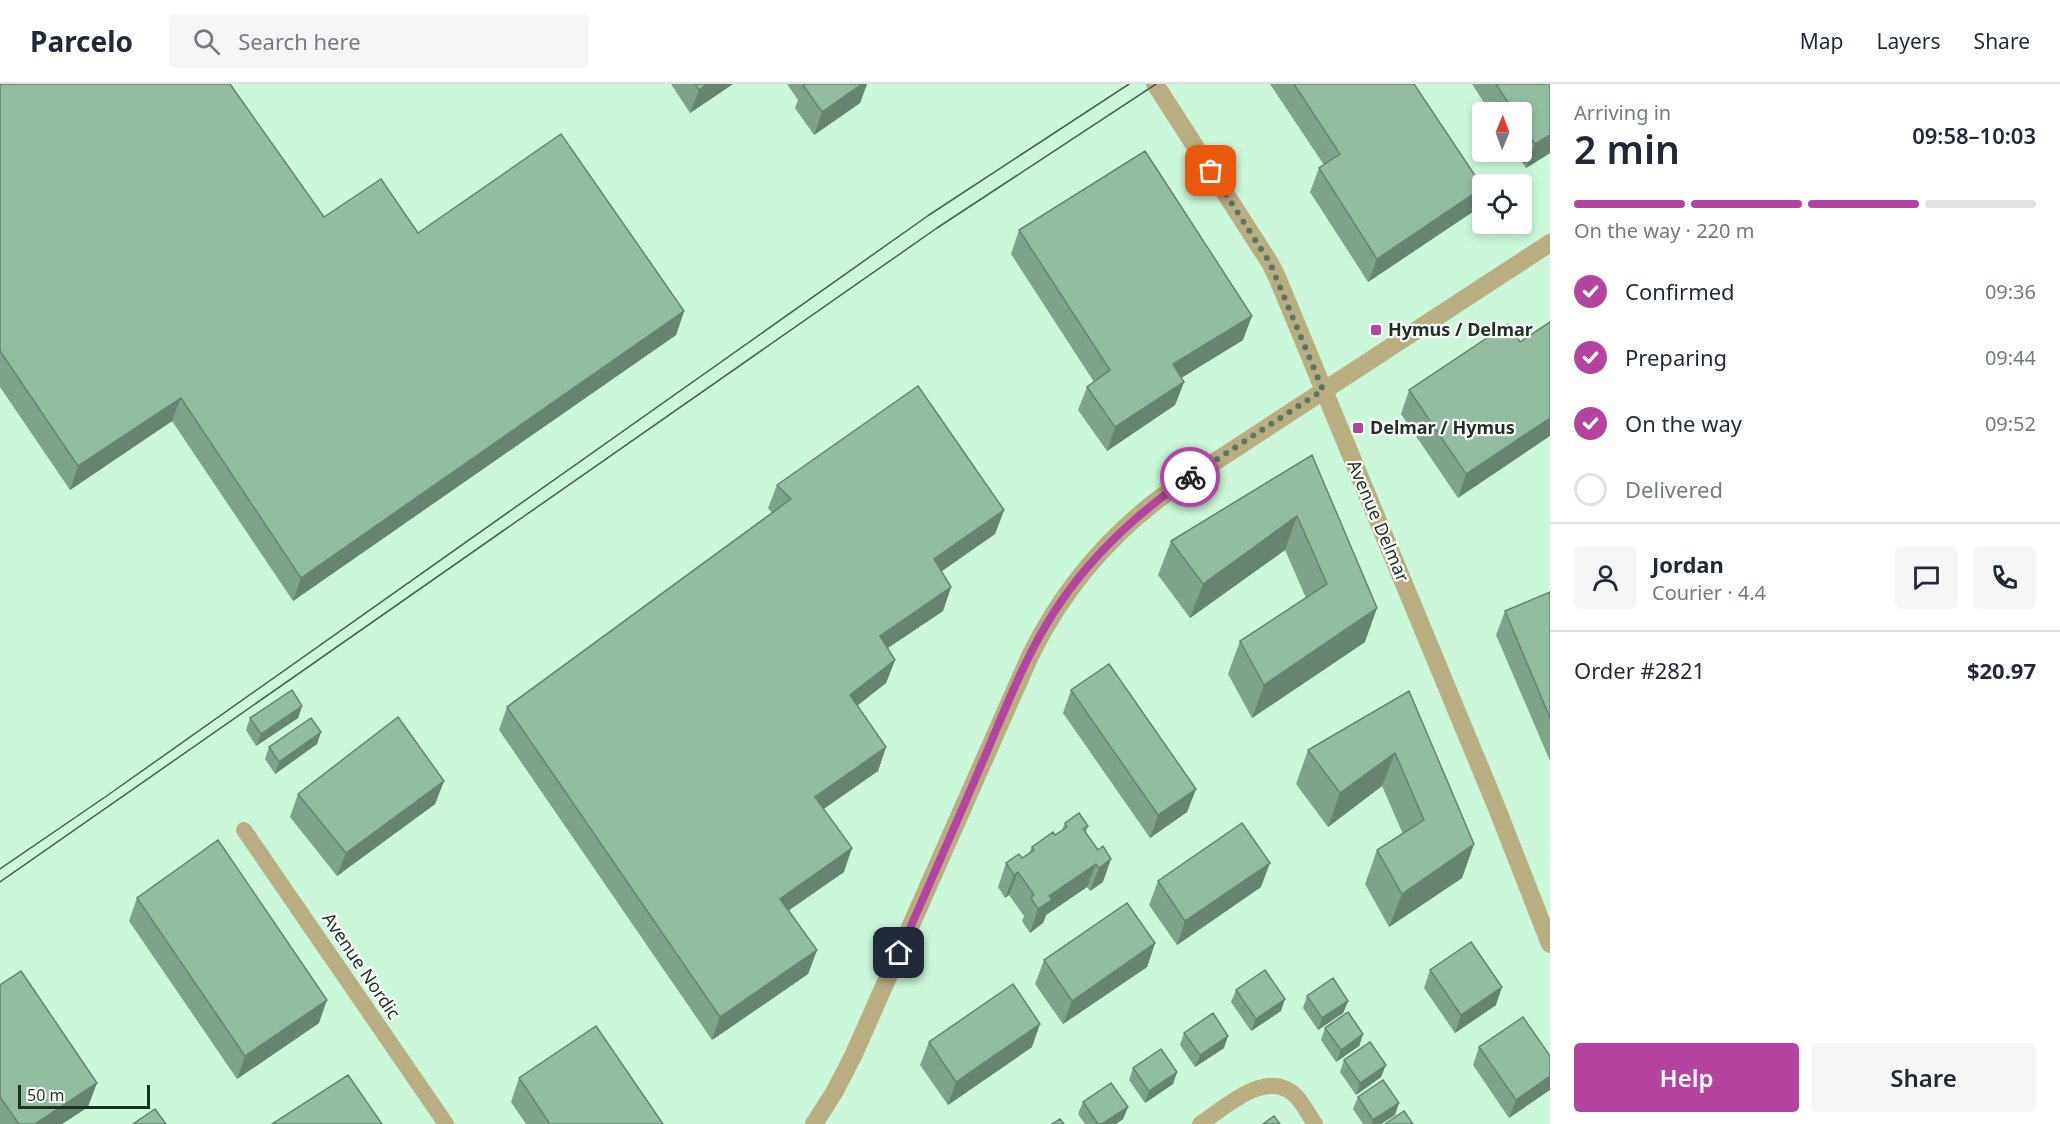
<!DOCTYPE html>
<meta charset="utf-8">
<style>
body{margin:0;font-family:"Noto Sans",sans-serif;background:#f6f6f7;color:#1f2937;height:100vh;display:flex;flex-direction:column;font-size:22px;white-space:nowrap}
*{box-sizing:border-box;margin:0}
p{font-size:20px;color:#747a83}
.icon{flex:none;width:33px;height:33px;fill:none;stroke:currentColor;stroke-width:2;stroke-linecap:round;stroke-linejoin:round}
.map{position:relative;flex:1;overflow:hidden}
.sheet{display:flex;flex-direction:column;background:#fff;width:510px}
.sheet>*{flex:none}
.needle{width:39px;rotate:1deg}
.buttons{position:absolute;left:1472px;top:18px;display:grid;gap:12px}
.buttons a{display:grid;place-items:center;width:60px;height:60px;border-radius:6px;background:#fff;box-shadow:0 3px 9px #0003;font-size:30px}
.scale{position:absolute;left:18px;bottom:15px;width:132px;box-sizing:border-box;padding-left:6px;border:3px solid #1e3024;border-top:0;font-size:16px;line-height:21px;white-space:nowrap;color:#1e3024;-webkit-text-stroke:4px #fff;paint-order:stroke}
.pin{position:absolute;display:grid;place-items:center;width:51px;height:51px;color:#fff;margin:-26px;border-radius:12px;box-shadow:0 3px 9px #0006}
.courier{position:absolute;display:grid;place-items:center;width:60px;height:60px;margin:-30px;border:4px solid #b444a0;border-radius:50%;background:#fff;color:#222;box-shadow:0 2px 8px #0007}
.summary em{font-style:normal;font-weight:600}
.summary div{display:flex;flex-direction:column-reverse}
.summary{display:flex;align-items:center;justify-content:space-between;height:102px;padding:0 24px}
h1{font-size:39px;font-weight:600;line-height:45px}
.bar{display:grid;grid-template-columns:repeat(4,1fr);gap:9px 6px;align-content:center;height:72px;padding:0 24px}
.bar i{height:8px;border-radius:4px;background:#e0e1e3}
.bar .on{background:#b444a0}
.bar p{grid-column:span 4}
.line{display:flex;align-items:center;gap:15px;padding:0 24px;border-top:2px solid #e0e1e3}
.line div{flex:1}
.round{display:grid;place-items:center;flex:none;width:63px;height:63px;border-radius:6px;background:#f6f6f7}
ol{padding:0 24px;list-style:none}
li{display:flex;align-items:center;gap:18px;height:66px}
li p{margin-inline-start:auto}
li .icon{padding:6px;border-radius:50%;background:#b444a0;color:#fff;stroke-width:4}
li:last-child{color:#747a83}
li i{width:33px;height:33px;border:3px solid #e0e1e3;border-radius:50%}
.primary-button{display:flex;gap:12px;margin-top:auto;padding:12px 24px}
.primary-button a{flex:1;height:69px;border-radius:6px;background:#b444a0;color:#fff;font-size:24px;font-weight:600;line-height:69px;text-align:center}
.primary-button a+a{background:#f6f6f7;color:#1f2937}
header{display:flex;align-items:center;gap:36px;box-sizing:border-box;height:84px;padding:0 30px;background:#fff;border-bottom:2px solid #e0e1e3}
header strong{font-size:28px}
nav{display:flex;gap:33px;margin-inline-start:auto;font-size:21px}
.search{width:420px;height:54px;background:#f6f6f7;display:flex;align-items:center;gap:15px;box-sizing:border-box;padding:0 21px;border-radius:6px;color:#747a83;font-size:22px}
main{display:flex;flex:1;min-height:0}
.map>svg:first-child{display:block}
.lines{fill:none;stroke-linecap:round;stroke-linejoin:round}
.minor{stroke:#b9ae81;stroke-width:16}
.tertiary{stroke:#b9ae81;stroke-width:18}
.tram{stroke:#465e4e;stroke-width:1.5}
.wall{fill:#7ea38a}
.shaded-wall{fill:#668470}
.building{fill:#92bda0;stroke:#668470;stroke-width:1.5}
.done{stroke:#5b7664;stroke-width:6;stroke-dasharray:0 10.8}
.route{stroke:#b444a0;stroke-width:8}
.poi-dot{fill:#b444a0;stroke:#fff;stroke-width:2}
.labels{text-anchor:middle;stroke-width:4.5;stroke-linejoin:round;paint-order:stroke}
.poi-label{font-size:18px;font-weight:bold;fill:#1e3024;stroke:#fff;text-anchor:start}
.street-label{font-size:18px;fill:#1e3024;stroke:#fff}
</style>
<header>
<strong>Parcelo</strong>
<div class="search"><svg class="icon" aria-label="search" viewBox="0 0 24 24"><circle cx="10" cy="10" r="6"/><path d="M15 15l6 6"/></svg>Search here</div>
<nav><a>Map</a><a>Layers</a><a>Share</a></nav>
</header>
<main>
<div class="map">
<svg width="1550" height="1040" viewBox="0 0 1550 1040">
<rect width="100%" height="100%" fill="#cbf8da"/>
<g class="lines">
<path class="minor" d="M244 746 446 1040
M1200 1040C1226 1023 1267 983 1296 1012 1303 1020 1309 1031 1315 1040"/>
<path class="tertiary" d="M1155 0 1270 179 1277 193 1496 722 1550 860
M814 1040 835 1007 854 970 1030 572C1062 507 1106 454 1164 411L1550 159"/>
<path class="tram" d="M0 785 108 711 929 131 1129 0
M0 798 937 144 1156 0"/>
</g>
<path class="wall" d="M0 0 324 133 418 149 684 227 676 251 293 517 172 337 70 406 0 303Z
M671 0H733L690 29Z
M787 0H867L860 19 814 51 795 24 798 16Z
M1270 0H1414L1474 127 1368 198 1310 108 1319 84 1324 81Z
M1472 0H1550V69L1526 84 1515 68H1521V28H1490Z
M1019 146 1243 256 1181 294 1184 298 1175 321 1107 367 1078 326 1087 303 1094 298 1011 170Z
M1520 258 1458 414 1401 330 1409 306Z
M1312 371 1365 558 1252 634 1228 590 1240 557 1306 514 1285 466 1190 534 1158 491 1171 457Z
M777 401 1004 426 995 450 941 487 951 503 943 527 888 564 895 576 886 599 857 622 886 663 878 687 824 725 844 788 789 826 817 866 808 890 712 956 499 646 507 623 772 429 768 424Z
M1550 508V677L1496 551 1505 527Z
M1071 606 1196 705 1187 728 1150 754 1063 629Z
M1409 607 1474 760 1462 794 1389 843 1365 800 1377 766 1403 750 1382 702 1328 743 1296 700 1308 666Z
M302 622 298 634 256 662 246 646 250 634Z
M321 648 317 660 275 690 265 675 269 663Z
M444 697 435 720 337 792 290 733 298 710Z
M1065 739 1088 742 1086 748 1098 766 1103 798 1090 807 1087 803 1046 831 1043 839 1030 849 1022 837 1024 832 1009 811 1005 814 998 803 1006 779 1022 774 1029 769 1032 763 1055 751 1062 746Z
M1158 797 1261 803 1177 861 1149 821Z
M137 814 319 939 237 995 129 837Z
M1155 859 1147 883 1063 940 1035 900 1044 876Z
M1430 886 1496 921 1455 949 1424 904Z
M0 901 88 1023 62 1040H0Z
M1236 906 1281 927 1251 947 1231 918Z
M1307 912 1348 917 1343 929 1318 946 1303 924Z
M1325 944 1363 950 1359 962 1336 978 1321 956Z
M1184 949 1224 964 1195 983 1180 961Z
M929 958 1032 963 948 1021 920 981Z
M1479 963 1550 972 1509 1034 1473 981Z
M1344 976 1381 993 1356 1011 1340 988Z
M1133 984 1177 988 1173 1000 1145 1019 1129 996Z
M519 994 663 1040H526L511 1018Z
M1358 1013 1395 1031 1381 1040H1363L1353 1025Z
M1083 1018 1128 1023 1123 1035 1116 1040H1085L1078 1030Z"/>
<path class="shaded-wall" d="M707 0H733L690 29 699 6Z
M862 0H867L860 19 814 51 822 28Z
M1550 51V69L1526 84 1535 60Z
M1482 104 1474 127 1368 198 1377 175Z
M684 227 676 251 293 517 301 494Z
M1252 232 1243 256 1165 304 1173 280Z
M1184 298 1175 321 1107 367 1115 343Z
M181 314 172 337 70 406 78 382Z
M1550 334V352L1458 414 1466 390Z
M1004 426 995 450 925 499 934 475Z
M1297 432 1285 466 1190 534 1203 500Z
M951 503 943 527 871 575 880 552Z
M1377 524 1365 558 1252 634 1264 601Z
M895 576 886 599 841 634 850 611Z
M302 622 298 634 256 662 261 650Z
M321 648 317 660 275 690 279 678Z
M886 663 878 687 807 736 815 713Z
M1395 669 1382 702 1328 743 1340 709Z
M444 697 435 720 337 792 346 769Z
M1196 705 1187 728 1150 754 1158 731Z
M1474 760 1462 794 1389 843 1402 810Z
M852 764 844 788 772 838 780 815Z
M1111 775 1103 798 1090 807 1099 784Z
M1270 779 1261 803 1177 861 1185 837Z
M1096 780 1087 803 1046 831 1043 839 1030 849 1038 825 1049 812Z
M1018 788 1009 811 1005 814 1014 791Z
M1155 859 1147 883 1063 940 1072 917Z
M817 866 808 890 712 956 720 933Z
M1502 903 1496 921 1455 949 1461 931Z
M1285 915 1281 927 1251 947 1256 935Z
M327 916 319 939 237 995 245 972Z
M1348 917 1343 929 1318 946 1322 934Z
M1040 940 1032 963 948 1021 956 998Z
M1363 950 1359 962 1336 978 1341 966Z
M1228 952 1224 964 1195 983 1200 971Z
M1386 981 1381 993 1356 1011 1360 999Z
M1177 988 1173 1000 1145 1019 1149 1007Z
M1550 992V1006L1509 1034 1516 1016Z
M97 999 88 1023 62 1040H35Z
M1399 1019 1395 1031 1381 1040H1372L1373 1036Z
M1128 1023 1123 1035 1116 1040H1102Z"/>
<path class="building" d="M0 0H230L324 133 381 95 418 149 561 50 684 227 301 494 181 314 78 382 0 267Z
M695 0H707L699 6Z
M804 0H862L822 28 803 1Z
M1294 0H1414L1482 102V104L1377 175 1319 84 1340 70Z
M1496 0H1550V51L1535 60 1521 39V28H1514Z
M1145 67 1252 232 1173 280 1184 298 1115 343 1087 303 1110 286 1019 146Z
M1550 238V334L1466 390 1409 306 1508 240 1520 258Z
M918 302 1004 426 934 475 951 503 880 552 895 576 850 611 886 663 815 713 852 764 780 815 817 866 720 933 507 623 791 415 777 401Z
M1312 371 1377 524 1264 601 1240 557 1327 500 1297 432 1203 500 1171 457Z
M1550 508V634L1505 527Z
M1109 580 1196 705 1158 731 1071 606Z
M292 606 302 622 261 650 250 634Z
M1409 607 1474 760 1402 810 1377 766 1424 736 1395 669 1340 709 1308 666Z
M398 633 444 697 346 769 298 710Z
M311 634 321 648 279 678 269 663Z
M1079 729 1088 742 1083 745 1098 766 1103 762 1111 775 1099 784 1096 780 1049 812 1052 816 1038 825 1031 814 1034 811 1018 788 1014 791 1006 779 1019 770 1022 774 1034 766 1032 763 1053 748 1055 751 1067 743 1065 739Z
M1242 739 1270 779 1185 837 1158 797Z
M218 756 327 916 245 972 137 814Z
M1127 819 1155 859 1072 917 1044 876Z
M1471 858 1502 903 1461 931 1430 886Z
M1265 886 1285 915 1256 935 1236 906Z
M21 887 97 999 35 1040H19L0 1013V901Z
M1333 894 1348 917 1322 934 1307 912Z
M1013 900 1040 940 956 998 929 958Z
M1348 928 1363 950 1341 966 1325 944Z
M1213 929 1228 952 1200 971 1184 949Z
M1523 933 1550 972V992L1516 1016 1479 963Z
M596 942 663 1040H550L519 994Z
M1370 958 1386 981 1360 999 1344 976Z
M1161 965 1177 988 1149 1007 1133 984Z
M348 991 382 1040H272Z
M1383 996 1399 1019 1373 1036 1358 1013Z
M1111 999 1128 1023 1102 1040H1098L1083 1018Z
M155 1025 166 1040H133Z
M1404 1027 1413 1040H1385Z
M1274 1032 1280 1040H1263Z
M1060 1035 1064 1040H1052Z"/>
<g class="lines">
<path class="done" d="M1190 393 1323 306 1270 179 1211 87"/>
<path class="route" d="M899 869C926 808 953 747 979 686 1000 638 1019 587 1046 541 1082 480 1131 433 1190 393"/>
</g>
<g class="poi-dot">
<rect x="1370" y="240" width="12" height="12" rx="3"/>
<rect x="1352" y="338" width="12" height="12" rx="3"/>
</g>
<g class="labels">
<g class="poi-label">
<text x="1388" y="252">Hymus / Delmar</text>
<text x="1370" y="350">Delmar / Hymus</text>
</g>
<g class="street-label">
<text transform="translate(1378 437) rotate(67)" y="6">Avenue Delmar</text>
<text transform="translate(361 882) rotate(56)" y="6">Avenue Nordic</text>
</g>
</g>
</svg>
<div class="buttons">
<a><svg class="needle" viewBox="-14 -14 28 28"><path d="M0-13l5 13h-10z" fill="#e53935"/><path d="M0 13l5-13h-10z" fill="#747a83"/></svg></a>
<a><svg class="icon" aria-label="locate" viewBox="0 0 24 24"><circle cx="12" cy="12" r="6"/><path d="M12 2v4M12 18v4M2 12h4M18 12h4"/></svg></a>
</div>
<div class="scale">50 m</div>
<div class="pin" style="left:1211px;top:87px;background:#ea580c"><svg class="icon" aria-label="bag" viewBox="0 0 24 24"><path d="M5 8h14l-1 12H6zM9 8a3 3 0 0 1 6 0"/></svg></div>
<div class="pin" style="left:899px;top:869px;background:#1f2937"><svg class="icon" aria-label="home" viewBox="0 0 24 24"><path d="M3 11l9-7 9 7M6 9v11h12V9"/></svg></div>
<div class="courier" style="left:1190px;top:393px"><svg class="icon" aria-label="bike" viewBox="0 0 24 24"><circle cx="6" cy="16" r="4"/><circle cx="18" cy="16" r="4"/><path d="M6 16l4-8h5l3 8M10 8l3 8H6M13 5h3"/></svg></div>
</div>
<section class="sheet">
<div class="summary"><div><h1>2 min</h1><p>Arriving in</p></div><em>09:58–10:03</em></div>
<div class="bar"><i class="on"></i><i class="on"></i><i class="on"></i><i></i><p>On the way · 220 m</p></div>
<ol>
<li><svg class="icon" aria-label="check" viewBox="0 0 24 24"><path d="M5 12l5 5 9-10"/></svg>Confirmed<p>09:36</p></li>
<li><svg class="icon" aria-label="check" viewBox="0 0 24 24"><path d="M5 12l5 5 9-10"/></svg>Preparing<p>09:44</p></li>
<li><svg class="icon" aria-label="check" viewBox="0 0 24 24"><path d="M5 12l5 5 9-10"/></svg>On the way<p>09:52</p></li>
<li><i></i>Delivered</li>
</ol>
<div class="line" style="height:108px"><a class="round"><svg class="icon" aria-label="person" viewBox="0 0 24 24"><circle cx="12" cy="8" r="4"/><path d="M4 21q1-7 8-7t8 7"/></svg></a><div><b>Jordan</b><p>Courier · 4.4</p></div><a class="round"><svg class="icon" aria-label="chat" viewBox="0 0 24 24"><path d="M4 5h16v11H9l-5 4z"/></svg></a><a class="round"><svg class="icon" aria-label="phone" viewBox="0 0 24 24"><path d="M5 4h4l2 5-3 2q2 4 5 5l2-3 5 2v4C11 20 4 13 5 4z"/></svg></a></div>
<div class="line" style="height:78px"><div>Order #2821</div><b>$20.97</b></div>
<div class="primary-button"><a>Help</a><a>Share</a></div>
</section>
</main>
